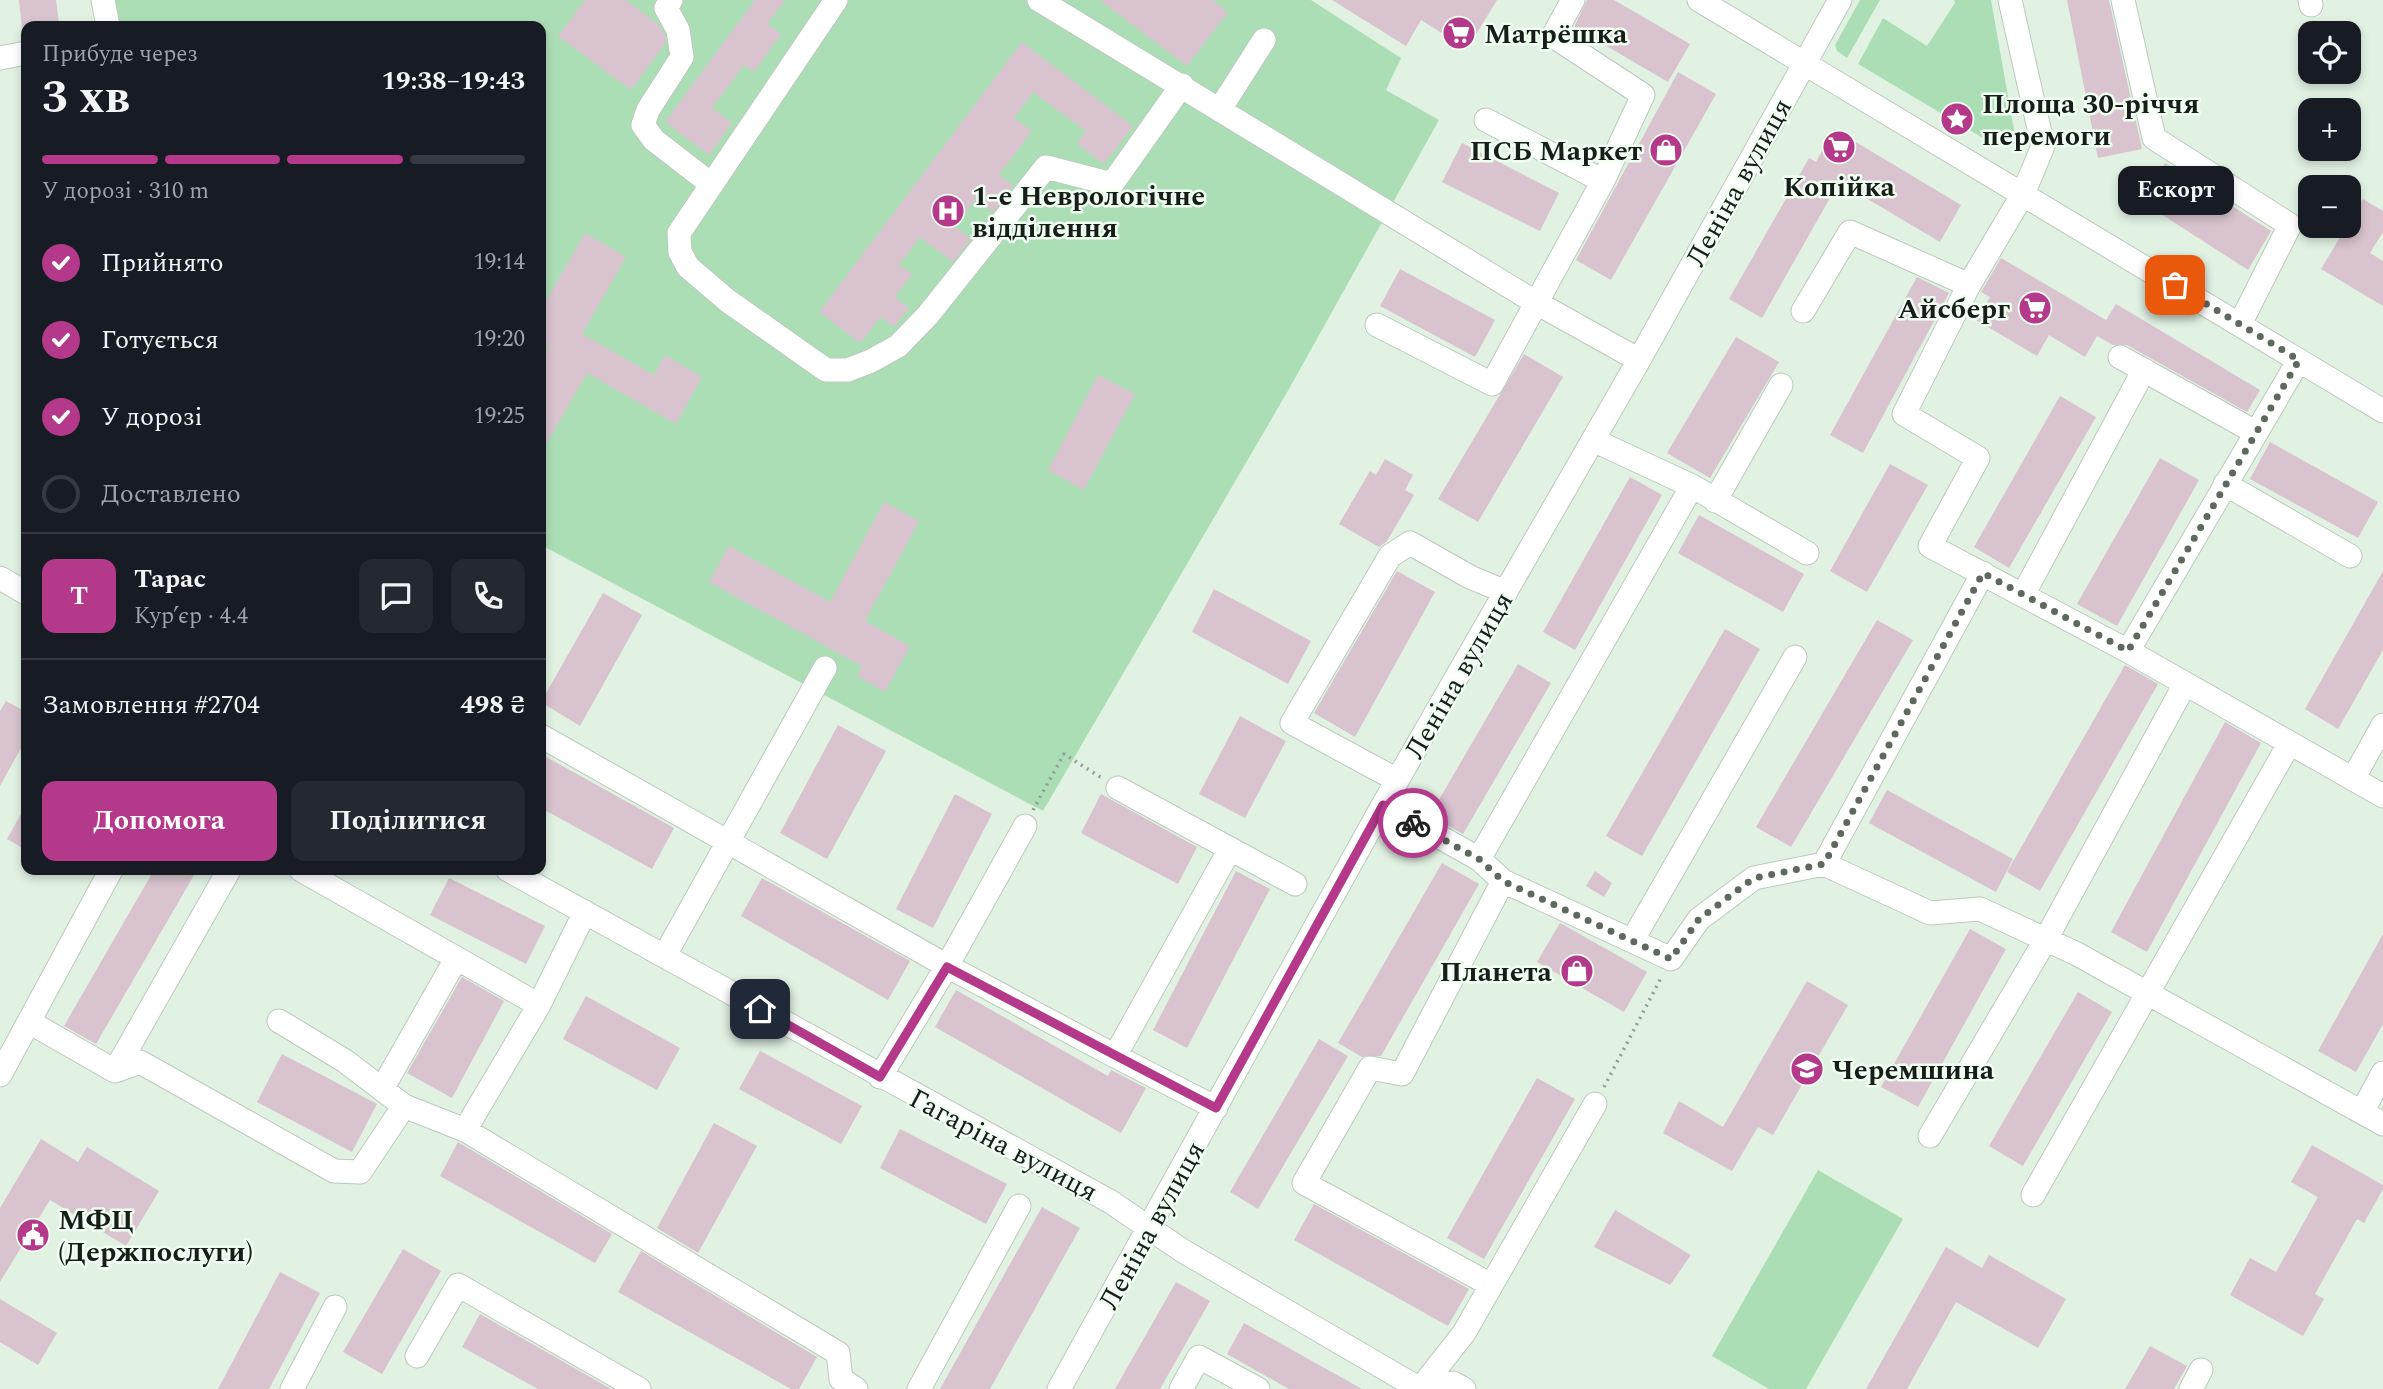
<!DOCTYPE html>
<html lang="uk">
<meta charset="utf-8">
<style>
body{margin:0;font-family:Spectral,serif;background:#242831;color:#f1f3f6;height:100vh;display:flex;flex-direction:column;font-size:26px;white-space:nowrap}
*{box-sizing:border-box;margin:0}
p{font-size:23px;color:#9ea1a6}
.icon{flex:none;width:38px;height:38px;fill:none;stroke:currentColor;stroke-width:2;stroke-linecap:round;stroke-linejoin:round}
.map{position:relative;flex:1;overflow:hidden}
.details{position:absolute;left:21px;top:21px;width:525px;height:854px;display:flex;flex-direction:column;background:#171b24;border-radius:14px;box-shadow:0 4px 10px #0003}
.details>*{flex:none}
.controls{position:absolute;left:2298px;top:21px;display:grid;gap:14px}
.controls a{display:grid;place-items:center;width:63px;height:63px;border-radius:14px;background:#171b24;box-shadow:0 4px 10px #0003;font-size:35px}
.pin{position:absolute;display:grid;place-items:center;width:60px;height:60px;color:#fff;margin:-30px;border-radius:14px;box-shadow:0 4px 10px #0006}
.courier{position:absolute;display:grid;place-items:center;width:70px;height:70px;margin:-35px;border:5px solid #b4398a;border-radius:50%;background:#fff;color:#222;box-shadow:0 2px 9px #0007}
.bubble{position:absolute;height:49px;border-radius:14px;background:#171b24;box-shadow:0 4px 10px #0003;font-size:23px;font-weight:700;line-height:49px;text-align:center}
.overview em{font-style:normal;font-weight:700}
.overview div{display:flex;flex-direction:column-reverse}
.overview{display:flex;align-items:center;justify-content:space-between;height:119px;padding:0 21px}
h1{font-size:46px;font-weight:700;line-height:52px}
.bar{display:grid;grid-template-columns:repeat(4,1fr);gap:10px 7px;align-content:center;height:84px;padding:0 21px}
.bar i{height:9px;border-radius:5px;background:#363941}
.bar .on{background:#b4398a}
.bar p{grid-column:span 4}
.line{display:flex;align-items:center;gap:18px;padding:0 21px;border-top:2px solid #363941}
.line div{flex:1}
.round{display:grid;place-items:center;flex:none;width:74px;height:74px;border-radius:14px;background:#242831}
ol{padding:0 21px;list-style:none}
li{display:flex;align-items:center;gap:21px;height:77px}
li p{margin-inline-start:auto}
li .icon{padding:7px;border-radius:50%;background:#b4398a;color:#fff;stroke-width:4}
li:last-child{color:#9ea1a6}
li i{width:38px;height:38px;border:4px solid #363941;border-radius:50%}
.primary-button{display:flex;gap:14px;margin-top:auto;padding:14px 21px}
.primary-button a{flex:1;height:80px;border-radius:14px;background:#b4398a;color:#fff;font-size:28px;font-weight:700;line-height:80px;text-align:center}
.primary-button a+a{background:#242831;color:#f1f3f6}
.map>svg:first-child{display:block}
.green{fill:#acdeb5}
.building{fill:#d8c3ce}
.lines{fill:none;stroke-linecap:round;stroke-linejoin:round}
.minor-casing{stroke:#b9cabc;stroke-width:25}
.path{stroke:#919d92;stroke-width:3.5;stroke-dasharray:2 5;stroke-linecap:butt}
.minor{stroke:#fff;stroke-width:23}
.done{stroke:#5e685f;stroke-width:7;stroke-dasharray:0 12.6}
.route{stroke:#b4398a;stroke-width:9}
.labels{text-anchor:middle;stroke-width:5;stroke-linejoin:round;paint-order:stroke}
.poi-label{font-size:28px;font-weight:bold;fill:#171d18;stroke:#f0fef2;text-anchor:start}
.street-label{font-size:28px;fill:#171d18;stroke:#f0fef2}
</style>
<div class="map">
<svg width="2383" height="1389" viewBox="0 0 2383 1389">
<rect width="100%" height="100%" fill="#e1f2e3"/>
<path class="green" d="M103 0H1311L1401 58 1386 90 1439 120 1289 389 1043 811 541 545V26H108Z
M1860 0H1880L1847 58 1837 51 1835 45Z
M1954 0H1991L2015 136 1993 144 1858 64 1883 18 1927 46 1955 3Z
M1818 1170 1903 1219 1806 1389H1769L1712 1356Z"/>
<path class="building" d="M19 0H56L59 24 22 28Z
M585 0H626L659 25 665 35 666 42 631 90 558 36Z
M755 0H785L767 24 781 34 754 72 744 65 712 108 732 123 709 155 665 122Z
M1100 0H1213L1228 12 1187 66Z
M1332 0H1497L1467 49 1421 20 1406 46Z
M1587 0H1614L1690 44 1668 82 1574 27Z
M2067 0H2109L2142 149 2098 158Z
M1022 42 1133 126 1104 164 1077 144 1086 131 1033 92 1014 118 1032 131 999 175 1013 185 993 212 976 199 955 227 971 239 953 262 920 237 899 265 912 274 895 297 909 308 894 327 881 317 860 343 819 312Z
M1678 72 1716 94 1611 280 1576 260Z
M1834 129 1961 205 1940 242 1839 182 1762 318 1729 299 1809 158 1816 162Z
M1462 143 1559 193 1540 231 1442 182Z
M2165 163 2271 231 2248 270 2141 201Z
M2363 199 2383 211V232L2370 253 2383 261V306L2321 269Z
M585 233 626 257 582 334 654 375 665 355 702 377 676 424 587 373 541 453V360L549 347 541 342V309Z
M2001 258 2106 320 2116 304 2260 390 2247 412 2127 345H2113L2097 336 2085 357 2049 335 2037 356 1976 320 1990 297 1981 292Z
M1400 269 1495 320 1475 357 1380 306Z
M1917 277 1949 293 1863 453 1830 435Z
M1736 337 1779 362 1710 478 1667 453Z
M1524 354 1563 377 1478 522 1438 499Z
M1098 375 1135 394 1084 490 1048 470Z
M2060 396 2096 417 2009 568 1974 547Z
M2270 442 2378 502 2358 538 2250 479Z
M2160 458 2199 480 2117 626 2077 604Z
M1385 459 1413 475 1405 490 1414 495 1387 541 1379 547 1339 524 1370 471 1376 475Z
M1890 464 1928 485 1867 592 1830 571Z
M1630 477 1662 495 1575 650 1543 632Z
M884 502 919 521 865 621 910 646 885 692 857 676 862 666 709 582 729 546 830 602Z
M1699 515 1804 574 1783 612 1678 553Z
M1397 571 1435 592 1355 737 1314 713Z
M2383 571V650L2338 729 2305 709Z
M1214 589 1311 641 1288 684 1192 632Z
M603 593 642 615 580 726 541 702Z
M1877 620 1913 640 1791 847 1756 827Z
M1725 629 1760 649 1642 856 1606 836Z
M1518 664 1551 683 1463 834 1430 815Z
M2125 665 2158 684 2040 891 2007 872Z
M6 701 26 712V739L0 786V711Z
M1240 716 1286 741 1245 818 1199 794Z
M2225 722 2261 743 2147 952 2111 932Z
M838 725 886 751 827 859 780 833Z
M541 754 674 828 652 869 541 808Z
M1887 790 2013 859 1996 892 1869 823Z
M955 794 992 814 933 928 896 909Z
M1101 794 1197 847 1178 884 1081 833Z
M26 805V850L7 839Z
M1442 863 1479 884 1381 1056 1362 1057 1338 1043Z
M154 870H197L96 1044 64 1026Z
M1236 871 1270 889 1187 1048 1153 1030Z
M1595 871 1612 883 1604 897 1586 886Z
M449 878 545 926 526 964 430 915Z
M762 878 910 961 888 1000 741 916Z
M1560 923 1647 972 1624 1012 1537 962Z
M1970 929 2006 949 1918 1107 1881 1087Z
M2383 934V1024L2356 1072 2318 1051Z
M462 977 504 1001 452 1098 407 1073Z
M1807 981 1848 1005 1773 1135 1758 1127 1732 1171 1663 1133 1679 1101 1723 1127Z
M956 990 1108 1076 1111 1070 1146 1088 1121 1133 935 1027Z
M2078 992 2112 1012 2023 1166 1989 1146Z
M586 996 680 1048 657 1090 563 1039Z
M1319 1039 1348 1056 1258 1209 1230 1192Z
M760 1051 862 1106 841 1144 739 1089Z
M282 1054 377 1104 352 1152 257 1102Z
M1537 1078 1575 1099 1484 1259 1447 1238Z
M714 1123 757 1146 698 1253 657 1228Z
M900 1129 1007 1184 986 1224 880 1168Z
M41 1139 78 1162 87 1147 159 1191 126 1246 50 1200 0 1282V1208Z
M458 1142 612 1234 595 1263 440 1176Z
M2312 1145 2383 1185V1189L2364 1223 2357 1219 2315 1294 2324 1299 2303 1336 2230 1295 2250 1258 2276 1272 2318 1197 2291 1182Z
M1314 1204 1469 1289 1448 1326 1294 1240Z
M1042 1207 1080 1228 990 1389H940Z
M1615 1210 1691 1255 1670 1285 1594 1247Z
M1946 1247 1982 1268 1989 1255 2066 1299 2038 1348 1956 1302 1907 1389H1866Z
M403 1249 441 1271 382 1374 343 1352Z
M641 1251 817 1357 799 1389H791L618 1292Z
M280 1272 320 1293 269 1389H218Z
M1176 1282 1210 1301 1160 1389H1115Z
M0 1299 57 1333 38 1365 0 1342Z
M480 1314 611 1389H538L462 1347Z
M1244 1323 1362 1389H1289L1227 1354Z
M2150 1346 2187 1366 2174 1389H2125Z"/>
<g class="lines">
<defs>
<path id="minor" d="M103 0 108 26
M671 0 666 8 678 30 682 57 648 110 643 125 654 140 711 184
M836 0 679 233 680 252 688 267 728 301 826 370H848L871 361 898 346 928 315 1046 167 1112 184 1182 85
M1039 0 1535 302 1639 360
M1699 0 2383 411
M2010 0 2043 146 2023 194 1969 285 1904 414 1978 458 1930 546 2128 651 2383 796
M2123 0 2154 138 2290 225 2240 324
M2310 0 2311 5
M0 58 26 53
M1220 109 1264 40
M1486 120 1603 181
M1803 311 1850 232 1969 285
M1377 325 1492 384 1603 181 1643 95 1553 36 1573 0
M2120 357 2255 432
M1593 440 1692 486 1807 553
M2225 484 2350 556
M1715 501 1781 385
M0 578 26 593
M2023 595 2144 370
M2128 651 2299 360
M541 736 947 966 1115 1056
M2353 779 2383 725
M1397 780 1292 723 1390 556 1410 543 1470 577 1506 592
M1118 788 1295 884
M1383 805 1479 859 1503 881 1671 959 1699 919 1754 878 1824 864 1930 913 1980 909 2077 954 2383 1124
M1479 859 1692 486
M1824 864 1983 573
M301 870 539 1005
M508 870 1111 1202 1183 1251 1420 1389
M1632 941 1795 657
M665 955 825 668
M279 1021 345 1061 404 1106 465 1130 838 1353 841 1379 856 1389
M31 1023 115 1071 229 870
M115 1071 140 1062 334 1171 360 1172 404 1106
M0 1075 111 870
M880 1077 947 966 1025 826
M382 1089 456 959
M1216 1108 1115 1056 1230 849
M2362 1112 2383 1073
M465 1130 539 1005 585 912
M1930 1136 2046 939 2185 684
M2033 1195 2289 744
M1491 1285 1304 1183 1370 1068 1402 1074 1503 881
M417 1356 458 1285 639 1389
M1420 1388 1453 1383 1464 1389
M292 1389 335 1307
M919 1389 1019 1206
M1059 1389 1383 805 1639 360 1840 0
M1181 1389 1199 1357 1258 1389
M1420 1389 1464 1333 1595 1104
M2191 1389 2201 1370"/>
</defs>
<use href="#minor" class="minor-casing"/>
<path class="path" d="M1033 810 1064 754 1102 778
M1604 1087 1662 976"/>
<use href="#minor" class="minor"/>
</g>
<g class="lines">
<path class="done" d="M1413 823 1479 859 1503 881 1671 959 1699 919 1754 878 1824 864 1983 573 2128 651 2299 360 2175 285"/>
<path class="route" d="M760 1009 880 1077 947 967 1216 1108 1383 805 1413 823"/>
</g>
<defs>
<symbol id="supermarket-disc" viewBox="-11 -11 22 22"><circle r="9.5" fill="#b4398a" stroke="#f0fef2"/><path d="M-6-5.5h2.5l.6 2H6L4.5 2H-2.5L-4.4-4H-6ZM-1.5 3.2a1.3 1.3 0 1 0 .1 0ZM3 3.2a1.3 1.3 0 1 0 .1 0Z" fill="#fff"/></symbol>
<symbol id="sight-disc" viewBox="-11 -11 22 22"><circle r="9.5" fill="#b4398a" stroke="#f0fef2"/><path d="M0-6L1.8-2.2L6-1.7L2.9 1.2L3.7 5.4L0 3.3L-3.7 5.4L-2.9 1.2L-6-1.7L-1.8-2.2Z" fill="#fff"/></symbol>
<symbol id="shop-disc" viewBox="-11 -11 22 22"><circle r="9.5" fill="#b4398a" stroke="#f0fef2"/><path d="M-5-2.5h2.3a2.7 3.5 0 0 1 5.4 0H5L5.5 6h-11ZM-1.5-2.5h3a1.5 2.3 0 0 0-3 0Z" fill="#fff"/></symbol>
<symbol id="hospital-disc" viewBox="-11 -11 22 22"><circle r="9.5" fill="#b4398a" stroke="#f0fef2"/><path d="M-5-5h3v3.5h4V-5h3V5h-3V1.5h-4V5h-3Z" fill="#fff"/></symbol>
<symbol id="school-disc" viewBox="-11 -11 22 22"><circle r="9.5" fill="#b4398a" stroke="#f0fef2"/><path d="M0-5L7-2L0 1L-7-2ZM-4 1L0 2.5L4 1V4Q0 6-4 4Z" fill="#fff"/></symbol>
<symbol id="civic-disc" viewBox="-11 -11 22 22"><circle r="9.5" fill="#b4398a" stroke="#f0fef2"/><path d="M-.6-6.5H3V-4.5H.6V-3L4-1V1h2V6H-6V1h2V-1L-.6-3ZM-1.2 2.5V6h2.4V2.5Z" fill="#fff"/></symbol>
</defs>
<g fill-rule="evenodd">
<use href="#supermarket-disc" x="1440" y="14" width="38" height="38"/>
<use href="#sight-disc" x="1938" y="100" width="38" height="38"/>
<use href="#supermarket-disc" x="1820" y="128" width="38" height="38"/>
<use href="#shop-disc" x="1647" y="131" width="38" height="38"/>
<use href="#hospital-disc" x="929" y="192" width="38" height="38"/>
<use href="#supermarket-disc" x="2016" y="289" width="38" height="38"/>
<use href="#shop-disc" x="1558" y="952" width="38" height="38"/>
<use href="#school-disc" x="1788" y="1050" width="38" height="38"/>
<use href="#civic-disc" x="14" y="1216" width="38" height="38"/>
</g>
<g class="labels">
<g class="poi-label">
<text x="1484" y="43">Матрёшка</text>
<text x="1982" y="113">Площа 30-річчя<tspan x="1982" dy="32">перемоги</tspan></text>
<text x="1642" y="160" text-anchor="end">ПСБ Маркет</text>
<text x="1839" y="196" text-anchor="middle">Копійка</text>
<text x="972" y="205">1-е Неврологічне<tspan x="972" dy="32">відділення</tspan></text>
<text x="2010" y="318" text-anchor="end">Айсберг</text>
<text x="1552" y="981" text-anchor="end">Планета</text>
<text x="1832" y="1079">Черемшина</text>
<text x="58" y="1229">МФЦ<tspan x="58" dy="32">(Держпослуги)</tspan></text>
</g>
<g class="street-label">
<text transform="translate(1738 182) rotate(-61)" y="10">Леніна вулиця</text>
<text transform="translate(1458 675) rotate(-60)" y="10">Леніна вулиця</text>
<text transform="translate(1004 1144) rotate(28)" y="10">Гагаріна вулиця</text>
<text transform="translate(1151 1225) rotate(-61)" y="10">Леніна вулиця</text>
</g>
</g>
</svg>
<div class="controls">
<a><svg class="icon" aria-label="locate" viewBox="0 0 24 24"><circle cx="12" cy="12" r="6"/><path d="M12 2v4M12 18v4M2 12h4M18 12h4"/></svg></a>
<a>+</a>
<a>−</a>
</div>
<div class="pin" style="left:2175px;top:285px;background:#ea580c"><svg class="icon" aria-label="bag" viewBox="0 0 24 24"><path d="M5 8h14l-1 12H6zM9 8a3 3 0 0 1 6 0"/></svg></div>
<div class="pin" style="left:760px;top:1009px;background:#1f2937"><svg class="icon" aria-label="home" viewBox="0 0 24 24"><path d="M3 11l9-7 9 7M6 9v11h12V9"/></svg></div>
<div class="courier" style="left:1413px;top:823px"><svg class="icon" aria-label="bike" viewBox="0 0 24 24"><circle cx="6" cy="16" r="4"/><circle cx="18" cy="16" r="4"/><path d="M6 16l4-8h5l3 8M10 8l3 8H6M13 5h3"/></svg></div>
<div class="bubble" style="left:2118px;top:166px;width:116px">Ескорт</div>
<section class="details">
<div class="overview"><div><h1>3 хв</h1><p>Прибуде через</p></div><em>19:38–19:43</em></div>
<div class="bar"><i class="on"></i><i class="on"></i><i class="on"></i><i></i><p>У дорозі · 310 m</p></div>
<ol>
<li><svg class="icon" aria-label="check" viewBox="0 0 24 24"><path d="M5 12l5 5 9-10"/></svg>Прийнято<p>19:14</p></li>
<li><svg class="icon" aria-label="check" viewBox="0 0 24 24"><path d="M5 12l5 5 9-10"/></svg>Готується<p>19:20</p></li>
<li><svg class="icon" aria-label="check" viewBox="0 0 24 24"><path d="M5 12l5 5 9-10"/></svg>У дорозі<p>19:25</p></li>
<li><i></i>Доставлено</li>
</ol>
<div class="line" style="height:126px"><b class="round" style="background:#b4398a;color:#fff">Т</b><div><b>Тарас</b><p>Кур’єр · 4.4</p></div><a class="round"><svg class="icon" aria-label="chat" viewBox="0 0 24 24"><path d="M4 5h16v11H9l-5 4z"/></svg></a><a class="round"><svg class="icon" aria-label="phone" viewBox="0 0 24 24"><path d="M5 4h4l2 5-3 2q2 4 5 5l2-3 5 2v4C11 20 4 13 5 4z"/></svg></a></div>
<div class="line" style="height:91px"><div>Замовлення #2704</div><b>498 ₴</b></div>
<div class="primary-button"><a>Допомога</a><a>Поділитися</a></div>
</section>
</div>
